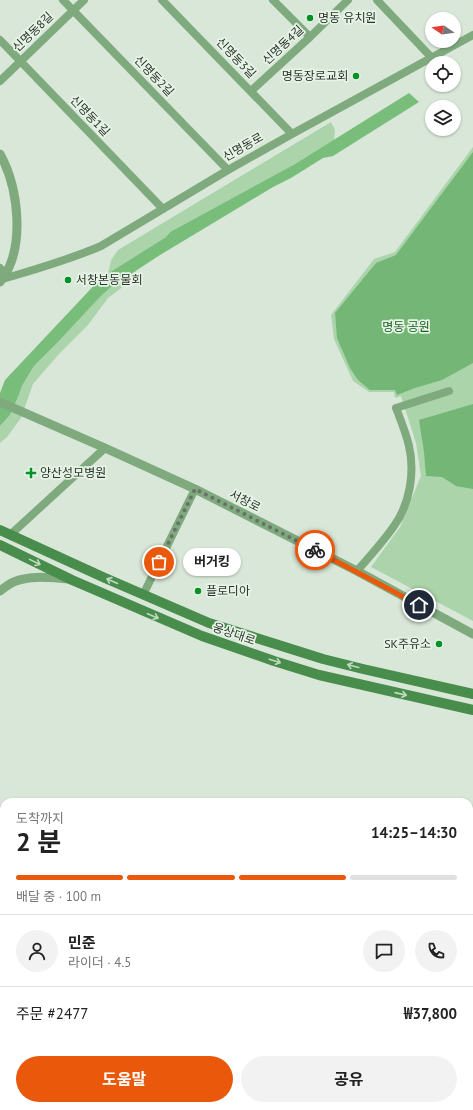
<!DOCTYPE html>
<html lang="ko">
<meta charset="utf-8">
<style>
body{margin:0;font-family:"PT Sans","Noto Sans KR",sans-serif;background:#f2f2f2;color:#222;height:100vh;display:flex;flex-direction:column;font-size:15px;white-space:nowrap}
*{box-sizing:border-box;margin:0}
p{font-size:13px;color:#767676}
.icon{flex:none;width:22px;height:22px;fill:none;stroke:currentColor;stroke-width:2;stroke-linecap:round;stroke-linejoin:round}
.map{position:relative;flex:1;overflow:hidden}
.drawer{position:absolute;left:0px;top:798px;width:473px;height:312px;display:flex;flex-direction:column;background:#fff;border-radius:12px 12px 0 0;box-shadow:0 1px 3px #0004}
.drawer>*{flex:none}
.needle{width:26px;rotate:283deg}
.buttons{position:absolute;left:425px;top:12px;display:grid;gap:8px}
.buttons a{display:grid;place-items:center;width:36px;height:36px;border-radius:50%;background:#fff;box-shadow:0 1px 3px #0004;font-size:20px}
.pin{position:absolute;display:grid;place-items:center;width:34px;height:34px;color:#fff;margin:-17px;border:2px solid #fff;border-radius:50%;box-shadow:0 1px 4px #0007}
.courier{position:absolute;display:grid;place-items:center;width:40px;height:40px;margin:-20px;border:3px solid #ea580c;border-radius:50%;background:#fff;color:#222;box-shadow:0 1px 5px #0007}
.bubble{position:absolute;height:28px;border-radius:14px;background:#fff;box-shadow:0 1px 3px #0004;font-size:13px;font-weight:700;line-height:28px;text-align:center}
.summary em{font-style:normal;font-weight:700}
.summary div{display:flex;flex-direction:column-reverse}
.summary{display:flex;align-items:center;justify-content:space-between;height:68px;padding:0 16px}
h1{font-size:26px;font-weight:700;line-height:30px}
.bar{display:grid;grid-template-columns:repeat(4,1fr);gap:6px 4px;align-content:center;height:48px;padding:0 16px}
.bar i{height:5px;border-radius:3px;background:#e0e0e0}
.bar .selected{background:#ea580c}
.bar p{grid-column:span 4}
.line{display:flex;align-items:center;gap:10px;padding:0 16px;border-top:1px solid #e0e0e0}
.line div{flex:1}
.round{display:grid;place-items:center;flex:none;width:42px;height:42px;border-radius:21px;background:#f2f2f2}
.button{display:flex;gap:8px;margin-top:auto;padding:8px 16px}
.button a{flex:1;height:46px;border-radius:24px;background:#ea580c;color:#fff;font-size:16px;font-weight:700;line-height:46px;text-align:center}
.button a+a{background:#f2f2f2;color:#222}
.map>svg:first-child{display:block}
.green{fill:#abd4ab}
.forest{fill:#73b675}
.water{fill:#79bd7b}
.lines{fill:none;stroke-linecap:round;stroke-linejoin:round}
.minor{stroke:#7eaa7e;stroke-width:8}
.tertiary{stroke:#7eaa7e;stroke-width:9}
.secondary{stroke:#498d4c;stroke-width:10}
.oneway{stroke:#bfdac0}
.done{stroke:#697169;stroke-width:4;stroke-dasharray:0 7.2}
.route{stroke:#ea580c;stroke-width:5}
.poi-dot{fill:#049125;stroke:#e6f4e6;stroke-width:1.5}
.labels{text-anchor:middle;stroke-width:3.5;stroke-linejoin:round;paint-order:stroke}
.poi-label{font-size:12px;fill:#2c322c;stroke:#e6f4e6;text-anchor:start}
.street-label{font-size:12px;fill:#2c322c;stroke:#e6f4e6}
.park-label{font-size:12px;fill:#195f21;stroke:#e6f4e6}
</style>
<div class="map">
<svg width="473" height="1110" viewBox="0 0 473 1110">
<rect width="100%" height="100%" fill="#d9e7d9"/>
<path class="green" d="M331 122 335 130 334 140 295 164 170 232 166 237 108 274 111 260 118 250Z
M473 147V621L371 567 400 527 421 476 416 443 401 396 395 398 394 392H369L353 381 334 339 331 315 374 259 395 252Z
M136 271 137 276 108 298 88 325 59 354 33 384 21 418 7 437 0 443V426L10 415 18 397 22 386 34 366 58 342 100 297 111 287Z
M0 968 4 969V1001L0 1000Z"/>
<path class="forest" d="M473 152V363L442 380 415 388 397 395 395 390H370L358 380 350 368 337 338 335 313 376 263 396 255Z
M473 404V489L456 486 442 477 426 476 424 452 419 420Z"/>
<path class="water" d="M409 93 419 102 333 156 323 158 291 178 273 187 160 255 111 287 100 297 58 342 34 366 22 386 18 397 10 415 0 426V393L5 380 101 278 166 237 170 232 295 164Z
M0 1000 4 1001V1040L0 1039Z
M469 1018H473V1063H469Z"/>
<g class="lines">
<path class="minor" d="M63 0 228 170
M162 0 292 134
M273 0 310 37
M377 0 431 57
M0 40 163 209
M0 81 84 0
M251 91 310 37 348 0
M0 268 5 275
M3 279C36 269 69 260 101 246L228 170 292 134 473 35
M10 535 105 448
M357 571C369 557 383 542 394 526 410 504 415 472 409 446 406 433 401 421 396 408L449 391
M143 595 195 489"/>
<path class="tertiary" d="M0 154C19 189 26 250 0 282
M0 402 105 448 195 489 357 571 473 634
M0 591C5 587 10 583 16 581 32 575 52 578 69 579"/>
<path class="secondary" d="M0 530 105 578 209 623 323 659 363 669 473 694
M0 545 72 580 202 636 274 661 319 675 473 710"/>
</g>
<defs><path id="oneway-shaft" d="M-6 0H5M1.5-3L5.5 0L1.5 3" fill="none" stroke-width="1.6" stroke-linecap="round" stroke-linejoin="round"/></defs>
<g class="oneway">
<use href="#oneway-shaft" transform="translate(35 562) rotate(26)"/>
<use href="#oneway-shaft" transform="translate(112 581) rotate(-156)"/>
<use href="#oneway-shaft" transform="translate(153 616) rotate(23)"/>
<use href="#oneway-shaft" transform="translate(275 661) rotate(18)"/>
<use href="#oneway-shaft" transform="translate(353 666) rotate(-165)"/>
<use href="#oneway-shaft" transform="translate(401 694) rotate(13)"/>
</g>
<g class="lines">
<path class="done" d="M159 562 195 489 315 550"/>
<path class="route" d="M315 550 419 605"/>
</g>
<g class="poi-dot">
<circle cx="310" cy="18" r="4"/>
<circle cx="356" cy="76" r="4"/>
<circle cx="68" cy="280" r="4"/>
<path d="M29 467h4v4h4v4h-4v4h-4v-4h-4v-4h4z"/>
<circle cx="198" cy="591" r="4"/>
<circle cx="439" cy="644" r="4"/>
</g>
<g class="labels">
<g class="poi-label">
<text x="318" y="22">명동 유치원</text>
<text x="348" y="80" text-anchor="end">명동장로교회</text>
<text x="76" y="284">서창본동물회</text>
<text x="40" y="477">양산성모병원</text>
<text x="206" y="595">플로디아</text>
<text x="431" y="648" text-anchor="end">SK주유소</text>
</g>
<g class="street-label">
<text transform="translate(33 32) rotate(-44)" y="4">신명동8길</text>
<text transform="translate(283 45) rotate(-43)" y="4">신명동4길</text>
<text transform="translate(236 58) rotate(46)" y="4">신명동3길</text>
<text transform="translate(154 76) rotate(46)" y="4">신명동2길</text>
<text transform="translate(90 116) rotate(46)" y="4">신명동1길</text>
<text transform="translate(243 147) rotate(-30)" y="4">신명동로</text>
<text transform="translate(245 501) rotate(27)" y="4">서창로</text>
<text transform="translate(234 634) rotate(19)" y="4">웅상대로</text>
</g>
<g class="park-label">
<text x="406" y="331">명동 공원</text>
</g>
</g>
</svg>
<div class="buttons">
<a><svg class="needle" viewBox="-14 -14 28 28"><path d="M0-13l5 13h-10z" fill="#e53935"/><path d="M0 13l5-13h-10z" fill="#767676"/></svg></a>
<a><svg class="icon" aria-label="locate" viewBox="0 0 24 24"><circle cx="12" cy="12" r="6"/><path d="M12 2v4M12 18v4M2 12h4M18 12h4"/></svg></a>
<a><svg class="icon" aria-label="layers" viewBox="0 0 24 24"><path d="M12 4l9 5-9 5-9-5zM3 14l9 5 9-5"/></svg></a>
</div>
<div class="pin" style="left:159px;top:562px;background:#ea580c"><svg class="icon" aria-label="bag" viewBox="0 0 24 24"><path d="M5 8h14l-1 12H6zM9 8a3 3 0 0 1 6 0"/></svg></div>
<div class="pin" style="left:419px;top:605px;background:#1f2937"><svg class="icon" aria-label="home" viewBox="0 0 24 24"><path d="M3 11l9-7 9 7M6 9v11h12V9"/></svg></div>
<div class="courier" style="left:315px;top:550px"><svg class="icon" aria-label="bike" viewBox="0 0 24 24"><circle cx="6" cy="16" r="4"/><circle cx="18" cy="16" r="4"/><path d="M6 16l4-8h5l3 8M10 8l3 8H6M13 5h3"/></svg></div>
<div class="bubble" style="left:183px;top:548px;width:58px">버거킹</div>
<section class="drawer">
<div class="summary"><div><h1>2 분</h1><p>도착까지</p></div><em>14:25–14:30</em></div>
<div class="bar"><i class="selected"></i><i class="selected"></i><i class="selected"></i><i></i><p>배달 중 · 100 m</p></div>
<div class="line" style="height:72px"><a class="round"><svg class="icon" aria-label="person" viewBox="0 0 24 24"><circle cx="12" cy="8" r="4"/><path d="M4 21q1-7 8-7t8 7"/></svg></a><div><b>민준</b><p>라이더 · 4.5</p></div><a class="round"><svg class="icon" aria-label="chat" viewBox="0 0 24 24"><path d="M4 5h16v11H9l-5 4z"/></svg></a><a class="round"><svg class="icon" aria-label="phone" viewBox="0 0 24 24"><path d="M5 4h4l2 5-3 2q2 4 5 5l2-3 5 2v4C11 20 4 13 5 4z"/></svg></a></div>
<div class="line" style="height:52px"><div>주문 #2477</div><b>₩37,800</b></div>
<div class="button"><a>도움말</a><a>공유</a></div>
</section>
</div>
